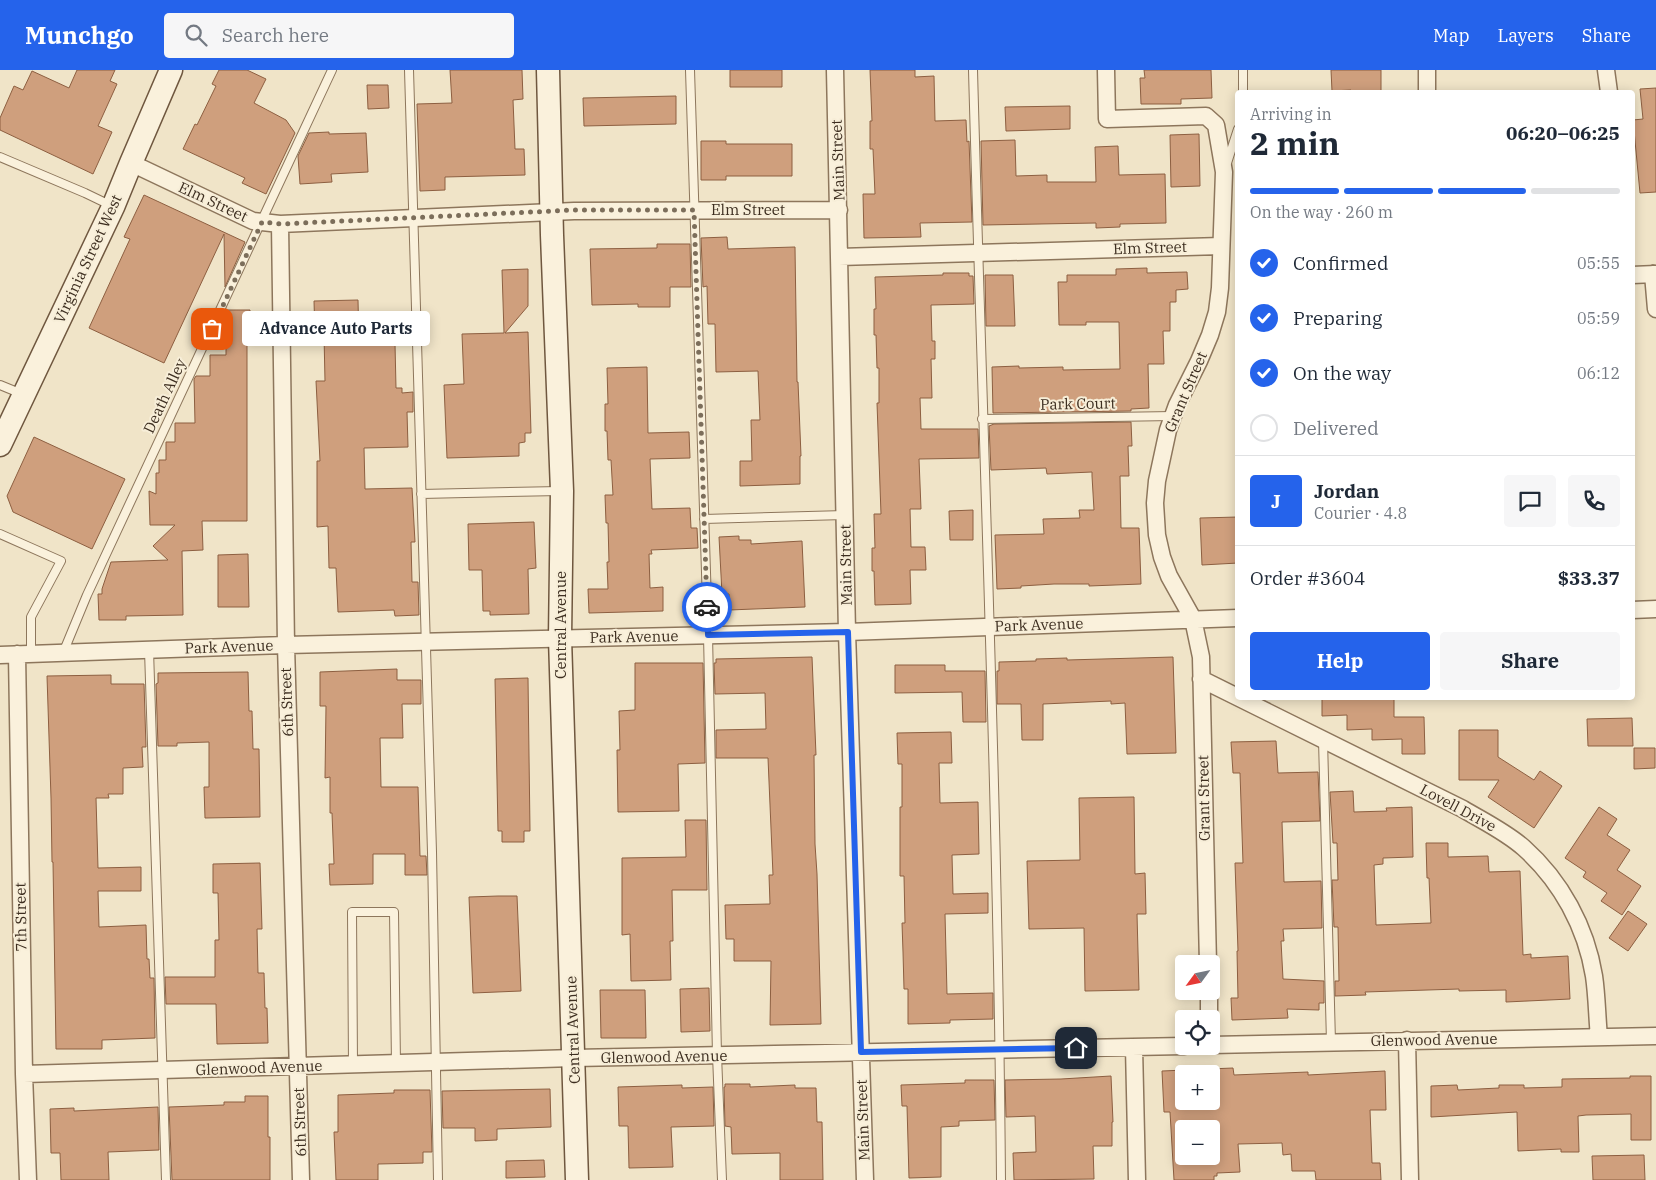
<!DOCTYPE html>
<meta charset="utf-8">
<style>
body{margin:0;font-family:"IBM Plex Serif",serif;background:#f6f6f7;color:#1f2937;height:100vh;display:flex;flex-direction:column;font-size:19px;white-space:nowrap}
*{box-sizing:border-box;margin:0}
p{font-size:16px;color:#747a83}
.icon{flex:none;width:28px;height:28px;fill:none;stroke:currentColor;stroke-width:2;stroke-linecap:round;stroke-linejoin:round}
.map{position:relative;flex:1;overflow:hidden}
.sheet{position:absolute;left:1235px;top:20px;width:400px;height:610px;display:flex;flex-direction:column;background:#fff;border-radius:5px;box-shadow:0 2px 12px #0003}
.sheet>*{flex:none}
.needle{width:32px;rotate:237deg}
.fabs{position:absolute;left:1175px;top:885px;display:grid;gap:10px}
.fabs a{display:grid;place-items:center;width:45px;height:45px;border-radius:5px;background:#fff;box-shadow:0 2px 12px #0003;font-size:25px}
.pin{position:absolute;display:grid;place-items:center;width:42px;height:42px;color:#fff;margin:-21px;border-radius:10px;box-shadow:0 2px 8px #0006}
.courier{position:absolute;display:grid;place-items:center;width:50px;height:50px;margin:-25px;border:4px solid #2563eb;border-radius:50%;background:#fff;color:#222;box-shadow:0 1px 6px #0007}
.bubble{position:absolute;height:35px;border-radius:5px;background:#fff;box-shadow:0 2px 12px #0003;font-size:16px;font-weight:700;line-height:35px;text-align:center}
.headline em{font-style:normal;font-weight:700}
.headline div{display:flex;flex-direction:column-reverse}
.headline{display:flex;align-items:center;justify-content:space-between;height:85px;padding:0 15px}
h1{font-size:32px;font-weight:700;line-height:38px}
.bar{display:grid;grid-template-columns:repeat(4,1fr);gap:8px 5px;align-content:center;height:60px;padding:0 15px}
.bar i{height:6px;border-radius:4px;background:#e0e1e3}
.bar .current{background:#2563eb}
.bar p{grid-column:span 4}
.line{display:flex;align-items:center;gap:12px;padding:0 15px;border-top:1px solid #e0e1e3}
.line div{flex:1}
.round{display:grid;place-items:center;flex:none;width:52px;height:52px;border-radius:5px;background:#f6f6f7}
ol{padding:0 15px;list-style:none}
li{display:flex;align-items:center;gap:15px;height:55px}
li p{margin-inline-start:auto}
li .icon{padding:5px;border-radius:50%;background:#2563eb;color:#fff;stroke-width:4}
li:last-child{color:#747a83}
li i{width:28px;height:28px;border:2px solid #e0e1e3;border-radius:50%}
.primary-button{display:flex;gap:10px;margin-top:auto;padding:10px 15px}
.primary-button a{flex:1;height:58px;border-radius:5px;background:#2563eb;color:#fff;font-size:20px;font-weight:700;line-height:58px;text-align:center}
.primary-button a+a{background:#f6f6f7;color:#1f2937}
header{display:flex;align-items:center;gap:30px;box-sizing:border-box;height:70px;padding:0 25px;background:#2563eb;color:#fff}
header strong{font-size:24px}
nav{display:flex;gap:28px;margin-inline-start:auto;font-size:18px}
.search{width:350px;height:45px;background:#f6f6f7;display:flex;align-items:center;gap:12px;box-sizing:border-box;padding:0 18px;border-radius:5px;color:#747a83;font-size:19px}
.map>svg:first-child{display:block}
.building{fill:#cf9f7d;stroke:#8d5f41;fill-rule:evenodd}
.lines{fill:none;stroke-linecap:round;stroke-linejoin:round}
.lane-casing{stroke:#8d765c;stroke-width:10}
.street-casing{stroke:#8d765c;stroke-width:19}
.secondary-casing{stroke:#6f573f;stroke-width:25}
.lane{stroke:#faf1dc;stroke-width:8}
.street{stroke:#faf1dc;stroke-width:16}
.secondary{stroke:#faf1dc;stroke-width:22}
.done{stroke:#7c6e5b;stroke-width:5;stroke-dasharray:0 9}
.route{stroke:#2563eb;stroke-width:6}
.labels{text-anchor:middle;stroke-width:4;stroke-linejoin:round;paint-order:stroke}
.street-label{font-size:15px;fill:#3d2e20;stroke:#f7eed8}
</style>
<header>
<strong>Munchgo</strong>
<div class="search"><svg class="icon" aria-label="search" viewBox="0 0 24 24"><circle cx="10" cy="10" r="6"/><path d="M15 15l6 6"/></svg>Search here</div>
<nav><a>Map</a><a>Layers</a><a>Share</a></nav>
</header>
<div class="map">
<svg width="1656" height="1110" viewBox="0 0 1656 1110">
<rect width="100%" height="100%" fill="#f0e4c8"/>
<path class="building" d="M77 0H115L110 11 117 14 98 56 112 62 93 104 0 60V48L14 16 23 20 32 1 69 18Z
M219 0H247L266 9 254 33 286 50 295 63 266 124 242 113 245 108 183 79 195 54 197 55 216 16 212 14Z
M450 0H522L523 29 513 30 515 79H524L525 105 445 107V120L420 121 417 34 452 33Z
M730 0H782V17H730Z
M870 0H915V7L934 6 935 51 966 50 967 72 969 71 972 152 920 153 921 167 864 168 863 124H875L873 79H870V51H872Z
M1144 0H1211L1212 28 1181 29V34H1141L1140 8H1145Z
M1331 0H1381V22H1351V20L1332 21Z
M367 15H388L389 38 368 39Z
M1656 18V122L1640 123 1633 50 1643 49 1640 19Z
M676 26V54L584 56 583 28Z
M1070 36V59L1006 61 1005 37Z
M329 62V64L366 63 368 102 331 104 332 112 300 114 298 86 309 63Z
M1199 64 1200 116 1171 117 1170 65Z
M1015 70 1016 106 1047 105V112H1096L1095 77 1118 76 1119 105 1165 104 1166 153 1120 154V157L1096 158V153L983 155 981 71Z
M701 71H726V74H792V106H726V110H701Z
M144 125 245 172 225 217 224 164 164 293 89 258 130 169 124 167Z
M727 167 728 179 795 177 797 312H798L801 386H800V414L740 416V391H752L751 350H760L758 301 716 302 715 254H708L707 216 703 217 701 168Z
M657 174H690L691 217H670V237H638V234L592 235 590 179 657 178Z
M1147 198V203L1187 202 1188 219 1176 220V232H1170V261H1163L1164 294H1148L1149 338 1131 339V341L993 343 992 297 1019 296V298L1063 297V300L1120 299 1119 252H1086V255H1059L1058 212H1067V205H1116V199Z
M528 199V236L505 263 528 262 531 363H525V372L519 373V386L447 388 444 315 464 314 462 264 504 263 502 200Z
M943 203H969V206H973L974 234 931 235 932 271H935V289H931L932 328H920L921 359H978L979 388 919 389 921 439H910L911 477H925L926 500H910L911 534 875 535 874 501H872V478H875L874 444H881L877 333H879V298H877L876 265H874V239H876L875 207 943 205Z
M985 205H1013L1015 256H986Z
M358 230 359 275 395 274 396 318H402V323L413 322V342H407L408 377 364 378 365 419 412 418 415 472H411L412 512H418L419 545 395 546 394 540 338 542 336 498H329L328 456 317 457V391H320L316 311H325L324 265H315L314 231Z
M226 240H250V274H247V451H202L203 480 182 481 183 545 126 546V550H99L98 524H102V519L111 492 168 490 153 476 175 455H150L149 421 156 424V403H159V390H166V372H175V353H195L194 309 196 306H210V285H226Z
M647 297 648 363 689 362 690 388 650 389 652 439 690 438 691 458H697L698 478 651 480 652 484H649L650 518 663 517V541L589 543 588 519H608L607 492H609L608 453H606L605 425H613L611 390H608L607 361H605V334H608L607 298Z
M1131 352 1132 376H1128L1129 406H1120L1121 458H1139L1141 514 1089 516V514H1054L1021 516V518L997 519 995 465 1044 464 1043 449 1080 448 1079 440H1094L1092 406V402L1047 404 1046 398 991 400 989 356 994 354Z
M34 367 125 409 92 479 13 442 7 426Z
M973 440V470H950L949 441Z
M1238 447V493L1202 495 1200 448Z
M534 452 536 498 528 499 529 544 490 545V541H483L482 500H469L468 454Z
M739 466V470H751V474L802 471 805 537 729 540V524H722L719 467Z
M248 484 249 537H218V485Z
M812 587 816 685H814L815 774 817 804 821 954 770 955 771 891H734V869H726L725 835 770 834 769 805H773L768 688H716V660L766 659 765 623 715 624 714 593H716V589Z
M1173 587 1176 683 1127 684 1125 633 1111 634V631L1043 634V670H1022L1021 634H997V601H999V592L1036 591V589L1067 588V590Z
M635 593H703L705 693 678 694 679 741 618 742 617 680H620L619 641 635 640Z
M895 595H945V601H985L986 652H963L962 622 895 623Z
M397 599V610H421V634H402L403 668H380L381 717H418L420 786H426L427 805H405V784H373V814L330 815 329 794H334L332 743H330V707L325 708 326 636H320V602Z
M248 602 249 641H252L253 679H259L260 747 205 748 204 717H209V672L177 673V676H158L156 614 158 613V603Z
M111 605V614H144L146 677H142L143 697 123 698V724H108L109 728H96L98 798 141 797V821H98L99 857 146 855 147 889H149L150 908H154L155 968 102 970V979H56L53 792H52L51 728 47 606Z
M528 608 530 761H524V772H502V761H498L495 609Z
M1322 628H1394V647H1424L1425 684H1402V669L1372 670V659L1347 660V645L1322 646Z
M1632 648 1633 676H1588L1587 649Z
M1459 660H1498V687L1534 710 1540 701 1562 716 1534 758 1488 727 1499 710H1459Z
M951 662 952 693H939L940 733 978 732 979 784 952 785 953 824 988 823V843L945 844 947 924 993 923V949L950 950V953L908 954V919H904L903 882 902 853H905L904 806H900V737H902V694H898L897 663Z
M1276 671 1278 703 1318 702 1320 751 1282 752 1284 812 1321 811 1322 858 1283 859 1284 871H1281L1283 909 1324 911V933H1319V940L1287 939 1288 948 1232 950 1231 928H1238L1237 881H1238L1235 793H1243L1240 703H1233L1231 672Z
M1634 678H1655V698L1634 699Z
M1353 721 1354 742 1387 741 1386 738 1412 737 1413 787 1383 788V794L1374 795 1376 855 1431 853 1429 808H1427L1426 773H1448V787L1488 786 1489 802 1520 801 1523 885 1531 884V888L1568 886 1570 929 1506 932V920L1459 921V919L1365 922 1366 925 1335 926V911H1339L1338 857H1334L1332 810H1338L1337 773H1333L1330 722Z
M1134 727 1135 804 1145 803 1146 844H1137L1139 920 1085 921 1084 858 1029 859 1027 791 1080 790 1079 728Z
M1599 737 1617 749 1607 765 1630 780 1617 800 1641 816 1622 845 1601 831 1607 823 1583 807 1586 802 1565 788Z
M685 750H706L707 820H672L673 871H670L671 910 631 911 630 864 622 865V788L686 787Z
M260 793 262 859H257L258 903H264L265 938H267L268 973 217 974 216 934H166L165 907H215V870H219L218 823H213V794Z
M498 826H517L521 921 473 923 469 827Z
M1628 841 1647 854 1628 881 1609 868Z
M709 918 710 961 681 962 680 919Z
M600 920H645L646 968H601Z
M1233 998 1234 1005 1308 1002V1005L1385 1001 1386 1040H1370L1372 1093H1380L1381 1110H1316L1315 1101H1292L1291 1084 1283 1085 1282 1073 1238 1074 1240 1102 1217 1103V1106H1214V1110H1174L1170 1042H1164L1162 1001ZM1184 1004H1211V1031H1184ZM1184 1059H1211V1086H1184Z
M1111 1006 1113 1052H1112V1076H1093L1094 1109 1014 1110 1013 1083 1036 1082 1035 1046 1006 1047 1005 1010 1061 1009Z
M1630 1006H1651V1070H1631V1044L1586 1045 1578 1046 1579 1082H1561V1079L1518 1081 1517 1042 1431 1047V1016L1457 1015 1458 1020 1499 1018V1015H1524V1018L1562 1017V1009L1630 1008Z
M965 1010H994L995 1050 959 1051V1056L941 1057V1107L909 1108 907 1036H902L901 1015 965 1013Z
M725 1014H750V1017L795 1015V1018H816L817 1052H822L823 1110H780V1083L732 1084 731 1057 725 1056 724 1017H725Z
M682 1015V1018L713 1017 714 1056 671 1057 673 1097 629 1098 628 1056H619L618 1017Z
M550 1019 551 1057 497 1059V1070L475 1071V1058H443L442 1021Z
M394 1020H430L432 1082H423V1093L378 1094V1110H336L334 1062H338V1025L394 1023Z
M245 1026H268V1067H270V1110H172L169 1037 224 1035V1032H245Z
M158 1037 159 1080 108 1082 109 1110H61L60 1083H51L50 1039 74 1038V1041Z
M1644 1085 1645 1110H1593L1592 1086Z
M544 1090 545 1107 506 1108V1091Z"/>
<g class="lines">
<defs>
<path id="lane" d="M409 0 432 782 438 1110
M690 0 708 565 717 985 722 1110
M973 0C983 370 998 740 1001 1110
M1243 0V22
M0 87 85 123 112 136
M1227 93 1238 59
M0 315 22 324
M982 349 1173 346
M421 424 560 421
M704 449 845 445
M0 464 61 491 31 547V584
M149 580 166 1110
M63 583 87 525 332 0
M1323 670 1331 972
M353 995 352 842H394L396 994"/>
<path id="street" d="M835 0 847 562 865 1110
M1106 0 1107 49 1206 46 1216 55 1224 102 1220 218 1217 242 1210 265 1199 291 1177 335 1168 360 1157 411 1155 433 1157 465 1162 487 1169 506 1193 549 1201 587 1208 894
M1427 0V22
M1606 0 1609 22
M131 93 253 151 280 154 574 141 839 140
M280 154 286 575 301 1110
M839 187 1221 176
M1653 204 1656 239
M1632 205 1656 204
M1632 540 1656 539
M17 584 24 1004 28 1110
M0 585 286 575 847 562 1238 548
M1201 609 1463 739C1483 751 1506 762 1524 778 1561 811 1586 857 1594 906 1597 926 1597 947 1599 967
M1209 921V949
M1407 970 1410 1110
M1211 975 1656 966
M1134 977 1137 1110
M24 1004 574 988 1184 976"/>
<path id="secondary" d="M548 0 552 165 562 421 560 568 577 1110
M0 375 113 137 131 93 171 0"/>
</defs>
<use href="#lane" class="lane-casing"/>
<use href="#street" class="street-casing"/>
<use href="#secondary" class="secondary-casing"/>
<use href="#lane" class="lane"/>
<use href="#street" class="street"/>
<use href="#secondary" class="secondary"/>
</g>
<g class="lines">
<path class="done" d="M212 259 262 152 280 154 574 140H694L707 537"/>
<path class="route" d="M707 537 708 565 848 562 861 982 1076 978"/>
</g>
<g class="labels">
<g class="street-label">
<text transform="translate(838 90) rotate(-92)" y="5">Main Street</text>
<text transform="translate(213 132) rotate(25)" y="5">Elm Street</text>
<text x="748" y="145">Elm Street</text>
<text transform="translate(1150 178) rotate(-2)" y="5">Elm Street</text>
<text transform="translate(88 189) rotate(-65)" y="5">Virginia Street West</text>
<text transform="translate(1186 322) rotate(-67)" y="5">Grant Street</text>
<text transform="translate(165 326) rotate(-65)" y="5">Death Alley</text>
<text transform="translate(1078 334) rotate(-1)" y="5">Park Court</text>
<text transform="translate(846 495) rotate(-91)" y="5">Main Street</text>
<text transform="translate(561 555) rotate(-90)" y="5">Central Avenue</text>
<text transform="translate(1039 555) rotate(-2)" y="5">Park Avenue</text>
<text transform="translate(634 567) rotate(-1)" y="5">Park Avenue</text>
<text transform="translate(229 577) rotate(-2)" y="5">Park Avenue</text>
<text transform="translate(287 632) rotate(-92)" y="5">6th Street</text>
<text transform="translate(1204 728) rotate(-91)" y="5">Grant Street</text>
<text transform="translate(1458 738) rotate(28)" y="5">Lovell Drive</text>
<text transform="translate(21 847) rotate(-91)" y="5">7th Street</text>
<text transform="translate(573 960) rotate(-92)" y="5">Central Avenue</text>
<text transform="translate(1434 970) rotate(-1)" y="5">Glenwood Avenue</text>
<text transform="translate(664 987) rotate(-1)" y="5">Glenwood Avenue</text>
<text transform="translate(259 998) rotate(-2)" y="5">Glenwood Avenue</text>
<text transform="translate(863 1050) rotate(-92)" y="5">Main Street</text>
<text transform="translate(300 1052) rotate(-92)" y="5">6th Street</text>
</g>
</g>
</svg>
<div class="fabs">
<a><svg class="needle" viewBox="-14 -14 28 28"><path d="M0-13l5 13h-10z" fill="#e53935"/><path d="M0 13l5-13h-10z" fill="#747a83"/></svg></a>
<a><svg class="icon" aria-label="locate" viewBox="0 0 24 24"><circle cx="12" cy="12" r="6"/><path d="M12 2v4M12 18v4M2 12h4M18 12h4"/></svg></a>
<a>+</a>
<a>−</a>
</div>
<div class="pin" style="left:212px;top:259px;background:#ea580c"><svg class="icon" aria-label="bag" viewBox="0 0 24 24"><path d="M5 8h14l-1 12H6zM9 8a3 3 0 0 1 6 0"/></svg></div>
<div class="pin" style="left:1076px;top:978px;background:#1f2937"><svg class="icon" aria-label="home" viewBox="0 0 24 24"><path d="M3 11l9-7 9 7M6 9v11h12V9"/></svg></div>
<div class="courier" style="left:707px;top:537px"><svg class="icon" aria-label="car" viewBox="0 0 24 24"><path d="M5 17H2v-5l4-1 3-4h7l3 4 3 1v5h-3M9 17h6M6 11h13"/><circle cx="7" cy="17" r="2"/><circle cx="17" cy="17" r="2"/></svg></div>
<div class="bubble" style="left:242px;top:241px;width:188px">Advance Auto Parts</div>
<section class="sheet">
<div class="headline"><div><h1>2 min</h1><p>Arriving in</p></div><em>06:20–06:25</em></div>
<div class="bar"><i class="current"></i><i class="current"></i><i class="current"></i><i></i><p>On the way · 260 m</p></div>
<ol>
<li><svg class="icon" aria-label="check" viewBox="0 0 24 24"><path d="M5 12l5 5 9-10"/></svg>Confirmed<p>05:55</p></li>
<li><svg class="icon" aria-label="check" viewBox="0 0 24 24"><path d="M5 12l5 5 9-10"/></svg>Preparing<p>05:59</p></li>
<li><svg class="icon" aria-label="check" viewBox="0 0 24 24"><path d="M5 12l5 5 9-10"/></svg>On the way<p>06:12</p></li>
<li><i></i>Delivered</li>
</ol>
<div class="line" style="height:90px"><b class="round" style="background:#2563eb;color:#fff">J</b><div><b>Jordan</b><p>Courier · 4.8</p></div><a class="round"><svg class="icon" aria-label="chat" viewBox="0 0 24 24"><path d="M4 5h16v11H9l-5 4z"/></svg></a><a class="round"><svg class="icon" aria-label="phone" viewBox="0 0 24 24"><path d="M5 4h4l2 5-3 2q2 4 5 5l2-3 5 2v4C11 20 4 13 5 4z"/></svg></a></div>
<div class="line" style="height:65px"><div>Order #3604</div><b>$33.37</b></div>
<div class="primary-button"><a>Help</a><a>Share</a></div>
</section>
</div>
